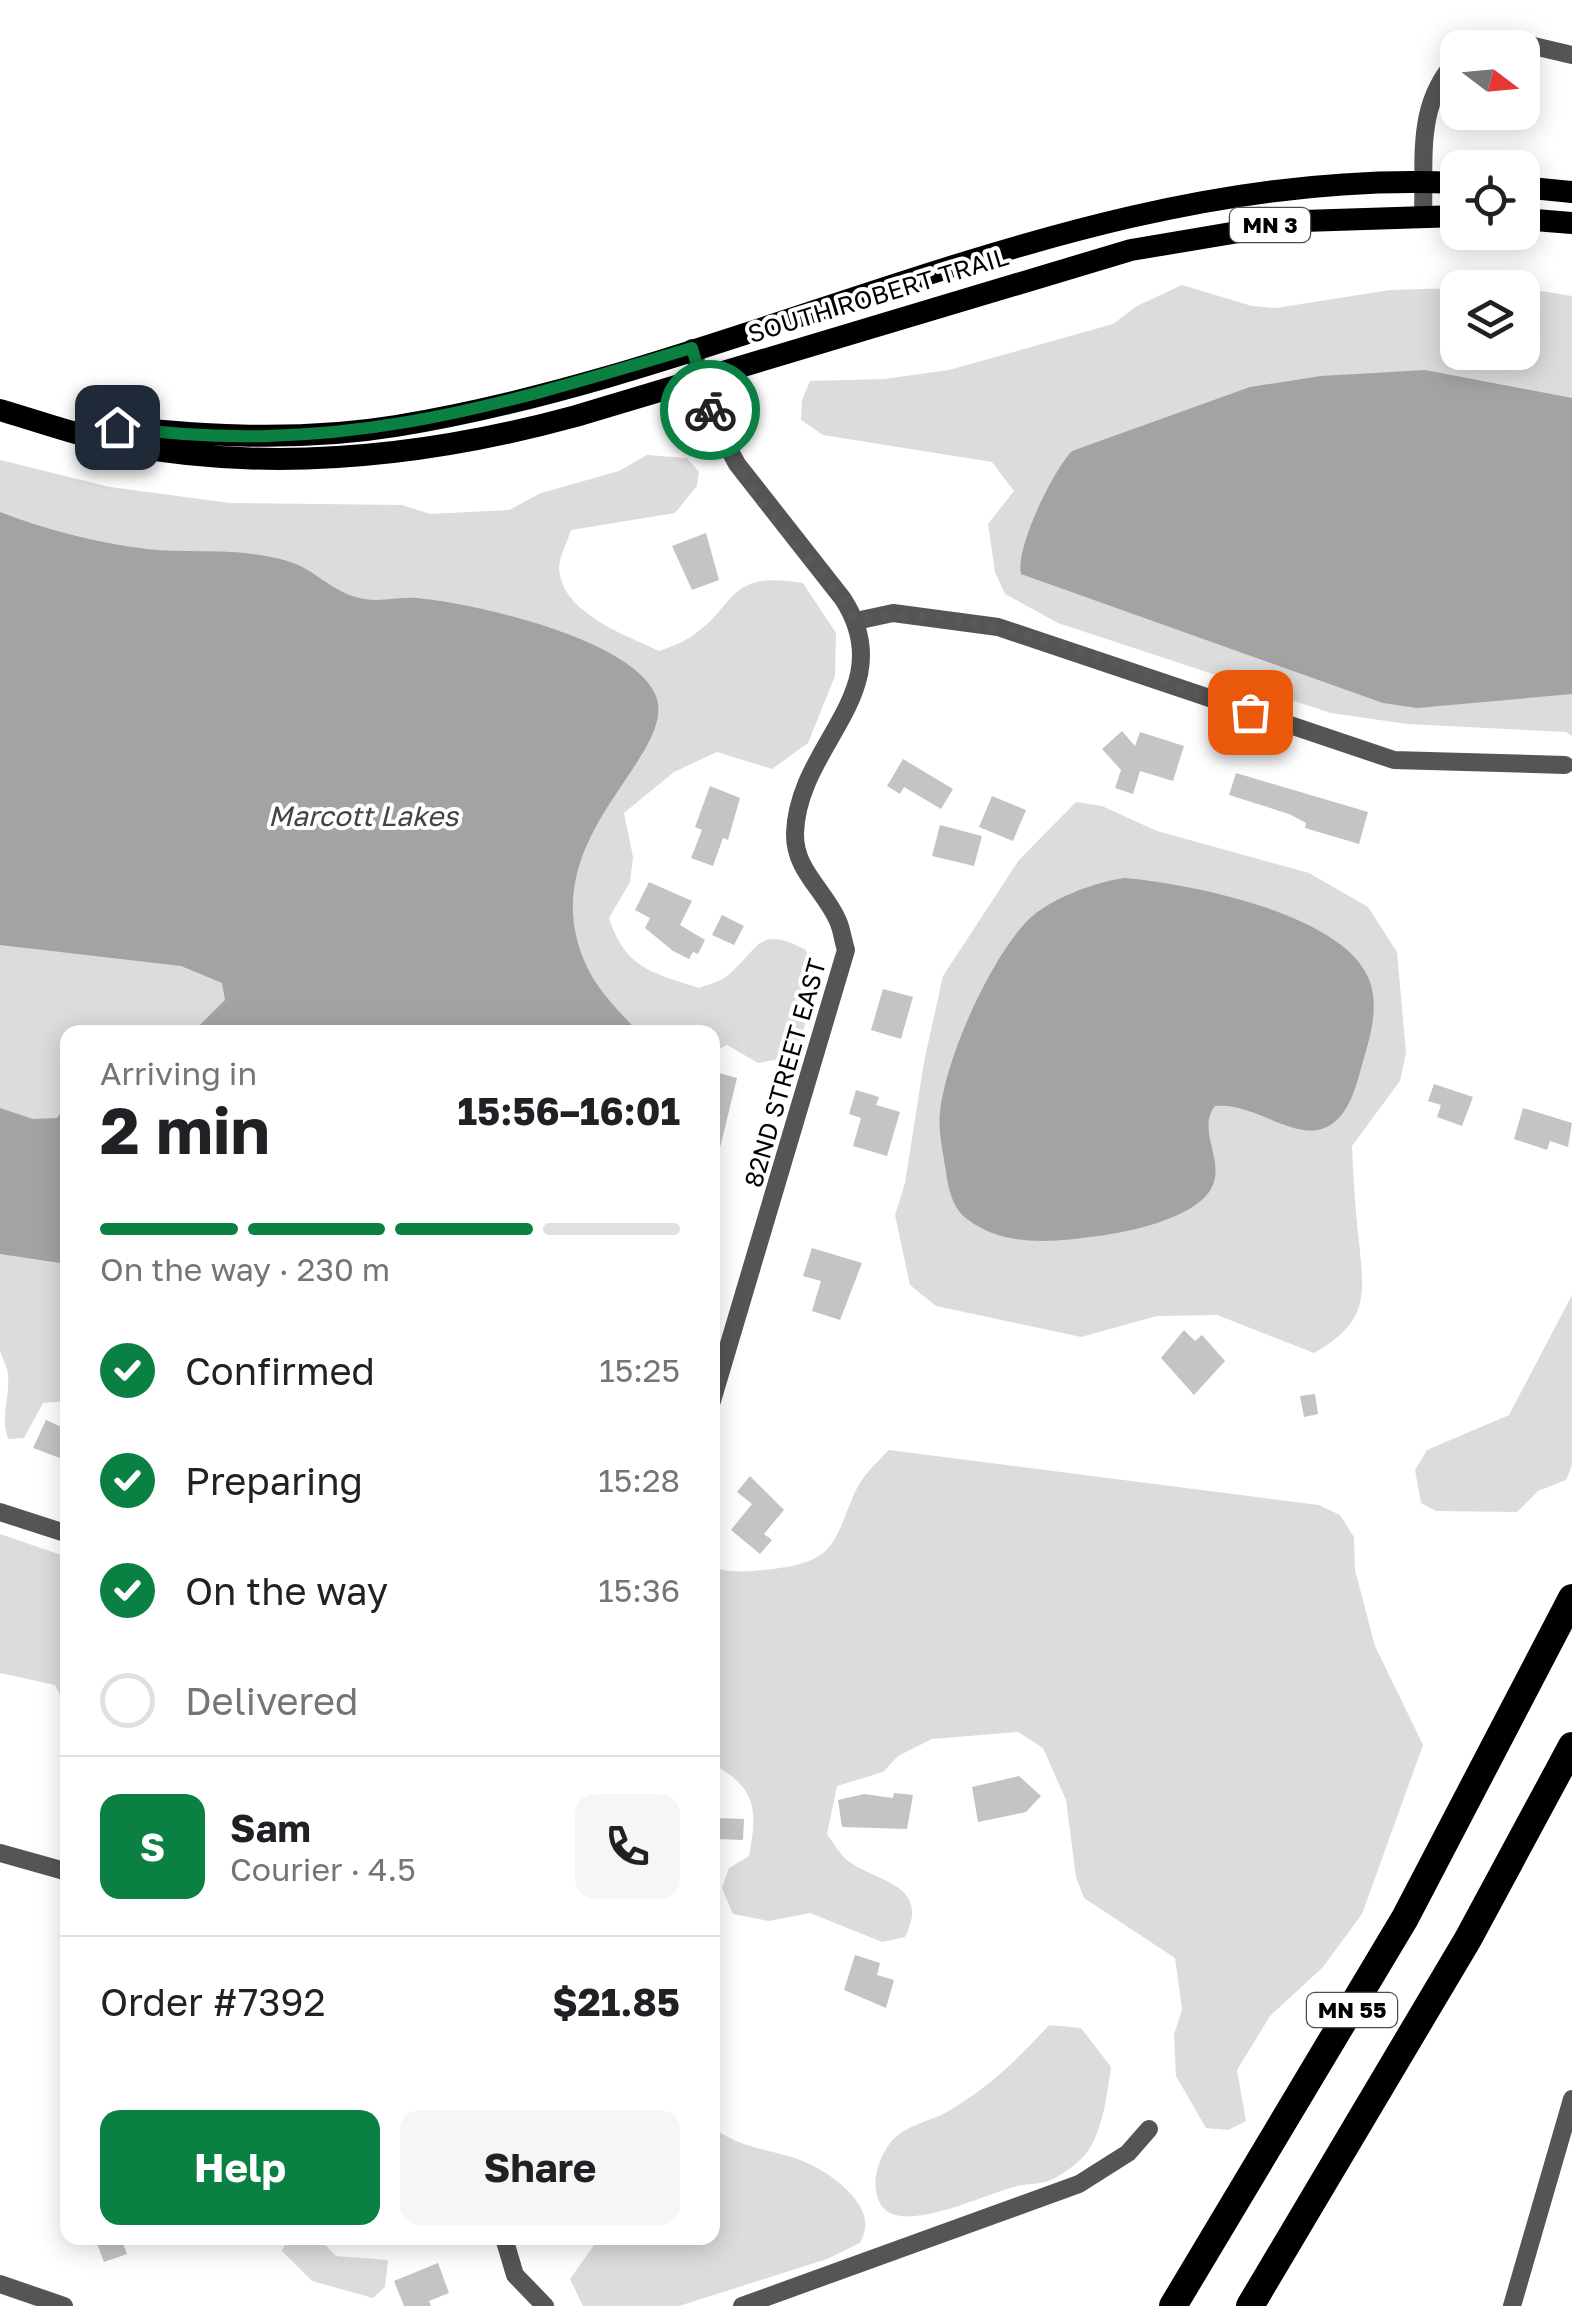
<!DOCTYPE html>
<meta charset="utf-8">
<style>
body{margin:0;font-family:"Golos Text",sans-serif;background:#f6f6f6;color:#202124;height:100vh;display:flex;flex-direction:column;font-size:38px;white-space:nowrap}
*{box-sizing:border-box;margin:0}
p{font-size:32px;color:#757577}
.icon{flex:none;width:55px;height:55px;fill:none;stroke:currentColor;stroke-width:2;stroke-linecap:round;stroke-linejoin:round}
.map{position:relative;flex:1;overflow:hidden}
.side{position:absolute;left:60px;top:1025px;width:660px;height:1220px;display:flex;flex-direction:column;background:#fff;border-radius:20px;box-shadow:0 5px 25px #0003}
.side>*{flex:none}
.needle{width:65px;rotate:106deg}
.buttons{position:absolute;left:1440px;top:30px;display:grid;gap:20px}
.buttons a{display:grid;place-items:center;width:100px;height:100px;border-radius:20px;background:#fff;box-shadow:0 5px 25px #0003;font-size:50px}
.pin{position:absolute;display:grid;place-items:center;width:85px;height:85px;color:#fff;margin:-42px;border-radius:20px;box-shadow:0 5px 15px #0006}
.courier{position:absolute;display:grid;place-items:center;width:100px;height:100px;margin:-50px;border:8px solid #0b8043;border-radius:50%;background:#fff;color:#222;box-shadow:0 2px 12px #0007}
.headline em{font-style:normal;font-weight:700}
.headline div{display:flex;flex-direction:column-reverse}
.headline{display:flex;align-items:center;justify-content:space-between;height:170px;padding:0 40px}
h1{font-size:65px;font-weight:700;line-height:75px}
.bar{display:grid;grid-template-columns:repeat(4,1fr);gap:15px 10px;align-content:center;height:120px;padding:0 40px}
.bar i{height:12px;border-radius:8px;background:#e0e0e0}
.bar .current{background:#0b8043}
.bar p{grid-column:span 4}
.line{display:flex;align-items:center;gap:25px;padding:0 40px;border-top:2px solid #e0e0e0}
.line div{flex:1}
.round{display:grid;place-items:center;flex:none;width:105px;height:105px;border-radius:20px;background:#f6f6f6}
ol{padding:0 40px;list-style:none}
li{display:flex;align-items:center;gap:30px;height:110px}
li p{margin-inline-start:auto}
li .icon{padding:10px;border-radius:50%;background:#0b8043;color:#fff;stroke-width:4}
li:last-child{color:#757577}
li i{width:55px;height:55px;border:5px solid #e0e0e0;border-radius:50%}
.cta{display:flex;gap:20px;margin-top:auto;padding:20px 40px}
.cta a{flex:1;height:115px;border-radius:20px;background:#0b8043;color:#fff;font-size:40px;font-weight:700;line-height:115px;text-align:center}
.cta a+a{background:#f6f6f6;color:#202124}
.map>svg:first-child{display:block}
.green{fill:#dcdcdc}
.water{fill:#a3a3a3}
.building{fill:#c4c4c4}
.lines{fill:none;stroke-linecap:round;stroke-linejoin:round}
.minor{stroke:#555;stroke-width:18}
.major{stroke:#000;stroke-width:22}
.highway{stroke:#000;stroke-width:28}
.done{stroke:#595959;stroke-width:10;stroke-dasharray:0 18}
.route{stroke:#0b8043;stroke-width:12}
.labels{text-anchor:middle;stroke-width:8;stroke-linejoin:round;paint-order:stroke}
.shield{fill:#fff;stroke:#4c4c4c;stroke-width:2.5}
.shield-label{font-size:22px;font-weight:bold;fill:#000}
.street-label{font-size:25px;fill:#000;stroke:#fff}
.water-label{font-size:28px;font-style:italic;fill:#444;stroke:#fff}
</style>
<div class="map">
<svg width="1572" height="2306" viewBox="0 0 1572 2306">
<rect width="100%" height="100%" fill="#fff"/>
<path class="green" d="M1182 285 1252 306 1276 308 1390 290 1457 288 1458 352H1522L1523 288 1572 296V736L1566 732 1407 724 1331 713 1058 623 1005 594 995 572 988 524 1014 491 992 462 823 435 801 420 802 400 810 381 884 379 949 370 1113 324 1137 306Z
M647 455 687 458 699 472 697 486 675 513 571 530C568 541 559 557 559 568 561 613 626 635 659 651 669 647 680 644 689 638 739 606 724 570 803 583L836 633 835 676 808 743 772 769 717 752 674 772 624 813 633 857 630 882 609 918C625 969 654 973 699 988 708 985 721 981 728 975 760 949 757 924 806 950L817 984 801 1038 785 1058 758 1063 727 1045 713 1052 712 1032H68L67 1401 43 1403 24 1438 8 1439C0 1415 10 1399 8 1375 8 1368 2 1358 0 1351V460L110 487 230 503 402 505 430 514 509 510 541 493 619 471Z
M1076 802 1102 806 1157 831 1309 873 1368 907 1397 952 1406 1053 1400 1081 1352 1146C1353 1175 1355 1204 1358 1233 1364 1293 1372 1320 1314 1353L1217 1315 1157 1316 1081 1337 936 1306 910 1285 895 1215 905 1183 924 1062 943 976 1019 860Z
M1572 1295V1465L1566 1480 1538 1491 1517 1512 1436 1511 1421 1503 1415 1470 1427 1450 1509 1415Z
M889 1450 1319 1505 1340 1515 1354 1537 1355 1570 1375 1646 1423 1745 1362 1914 1323 1967 1270 2016 1237 2070 1246 2121 1228 2130 1206 2128 1176 2076 1174 2035 1182 2009 1175 1958 1084 1898 1076 1877 1066 1800 1043 1748 1018 1732 932 1739 898 1756 883 1772 837 1786 827 1834C833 1842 839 1853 847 1860 876 1883 932 1883 905 1937L882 1942 810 1913 769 1921 733 1914 722 1888 729 1868 749 1856C758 1809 756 1788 713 1764V1567C731 1574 754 1571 773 1569 837 1561 833 1542 855 1492 863 1475 876 1463 889 1450Z
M0 1534 67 1557V1707L55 1685 0 1673Z
M1049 2025 1081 2028 1111 2067C1107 2094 1103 2133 1085 2155 1078 2163 1064 2173 1055 2178 1044 2185 1029 2183 1018 2186 989 2192 901 2237 881 2205 869 2186 878 2158 891 2142 904 2126 927 2122 945 2113 985 2091 1019 2058 1049 2025Z
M713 2128C759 2161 800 2142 851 2194 865 2210 870 2224 860 2243L827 2259 679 2306H583L570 2279 599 2238H712Z
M287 2238H319L336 2256 388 2260 385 2287 373 2298 312 2281 282 2251Z"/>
<path class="water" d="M1425 370 1572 398V694L1417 708 1383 703 1021 574C1015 548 1053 471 1072 451L1250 387 1321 376Z
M0 512C46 530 98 543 147 549 182 553 218 549 253 554 269 556 291 560 304 568 325 580 340 595 364 599 381 602 399 597 417 598 473 603 634 639 656 696 679 758 527 839 587 967 598 991 620 1012 638 1032H193L225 1000 222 983 181 966 0 945Z
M1124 878C1187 883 1347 914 1370 982 1380 1012 1368 1043 1360 1072 1354 1094 1344 1126 1317 1130 1286 1135 1251 1102 1215 1106 1195 1131 1229 1164 1209 1192 1190 1219 1129 1232 1098 1236 1054 1242 1005 1248 967 1219 953 1209 948 1188 946 1172 943 1152 938 1131 940 1112 946 1057 990 959 1028 920 1051 898 1093 883 1124 878Z
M67 1057V1264L0 1254V1108L33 1119 57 1118 67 1103 63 1058Z"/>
<path class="building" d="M706 533 719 580 692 590 672 546Z
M1122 731 1135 746 1140 732 1184 746 1173 781 1140 771 1133 794 1115 788 1121 770 1102 749Z
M903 759 953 789 941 809 904 787 900 794 887 786Z
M1236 773 1368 812 1359 844 1305 828 1306 823 1289 814 1229 795Z
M710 786 740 798 728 840 723 838 713 866 691 858 702 830 695 827Z
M992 796 1026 810 1013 841 979 827Z
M940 825 982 836 974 866 932 856Z
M649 882 692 901 680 925 705 940 698 954 693 952 689 959 673 951 645 928 650 918 635 910Z
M722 915 744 926 734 945 712 935Z
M883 989 913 997 901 1039 871 1030Z
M712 1071 737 1078 717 1160H712Z
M1434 1084 1473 1097 1462 1126 1437 1117 1441 1105 1428 1101Z
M856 1090 879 1097 876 1105 900 1112 887 1156 853 1146 861 1118 849 1114Z
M1523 1108 1572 1123 1568 1147 1550 1141 1547 1150 1514 1139Z
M812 1248 862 1263 840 1320 812 1311 821 1281 803 1276Z
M1184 1330 1195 1341 1202 1335 1225 1361 1194 1395 1161 1358Z
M1315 1394 1318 1414 1304 1417 1300 1396Z
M46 1420 68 1430V1461L33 1448Z
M750 1476 784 1510 764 1534 772 1540 760 1554 731 1530 752 1504 737 1492Z
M1019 1776 1041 1796 1026 1812 978 1822 972 1787Z
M894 1793 913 1795 907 1829 842 1827 838 1800 864 1794 893 1798Z
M718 1818 744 1819 743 1840 718 1839Z
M855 1955 880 1963 877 1975 894 1980 886 2008 844 1990Z
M95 2238H121L127 2254 104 2262Z
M438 2263 449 2293 429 2301 431 2306H404L394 2281Z"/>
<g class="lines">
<path class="minor" d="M1474 48 1508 40 1572 55
M1423 215C1425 158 1415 103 1458 59
M692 348 713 419 737 464 843 599C902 691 798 743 795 833 794 870 824 889 838 921 842 930 843 941 846 950L712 1401
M856 621 893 613 998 627 1394 760 1565 765
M0 1512 68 1534
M0 1853 68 1872
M504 2238 515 2275 545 2306
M0 2284 64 2306
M742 2306 1079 2184 1128 2153 1149 2129
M1512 2306 1572 2099"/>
<path class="major" d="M1522 187 1572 192
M1522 219 1572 223
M0 410C41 422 82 437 124 445 274 473 430 456 576 416L1131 250 1303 221 1458 216
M87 424C191 435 292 443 396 426 753 368 1087 165 1458 183"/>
<path class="highway" d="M1173 2306 1405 1918 1572 1598
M1250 2306 1468 1939 1572 1746"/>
</g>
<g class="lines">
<path class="done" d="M710 410C736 492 811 550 856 621 970 596 1140 675 1250 712"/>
<path class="route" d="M117 427C333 457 489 409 692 348L710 410"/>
</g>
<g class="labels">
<g class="shield">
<rect x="1230" y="208" width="80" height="34" rx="8"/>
<rect x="1307" y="1993" width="90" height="34" rx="8"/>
</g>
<g class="shield-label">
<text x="1270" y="233">MN 3</text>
<text x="1352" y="2018">MN 55</text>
</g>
<g class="street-label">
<text transform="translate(878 295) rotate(-17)" y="9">SOUTH ROBERT TRAIL</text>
<text transform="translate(785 1073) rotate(-74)" y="9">82ND STREET EAST</text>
</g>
<g class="water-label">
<text x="363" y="826">Marcott Lakes</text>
</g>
</g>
</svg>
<div class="buttons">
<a><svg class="needle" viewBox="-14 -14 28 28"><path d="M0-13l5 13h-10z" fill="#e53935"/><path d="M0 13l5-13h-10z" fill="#757577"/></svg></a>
<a><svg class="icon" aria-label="locate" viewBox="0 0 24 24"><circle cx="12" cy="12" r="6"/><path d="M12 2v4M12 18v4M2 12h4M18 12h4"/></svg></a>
<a><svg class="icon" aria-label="layers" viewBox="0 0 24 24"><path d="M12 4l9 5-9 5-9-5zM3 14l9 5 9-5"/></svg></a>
</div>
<div class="pin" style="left:1250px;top:712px;background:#ea580c"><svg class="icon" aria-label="bag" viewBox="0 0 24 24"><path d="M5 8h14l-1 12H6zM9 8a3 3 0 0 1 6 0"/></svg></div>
<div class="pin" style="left:117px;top:427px;background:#1f2937"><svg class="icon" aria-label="home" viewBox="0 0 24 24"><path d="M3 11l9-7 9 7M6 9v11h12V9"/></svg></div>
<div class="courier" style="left:710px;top:410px"><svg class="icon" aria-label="bike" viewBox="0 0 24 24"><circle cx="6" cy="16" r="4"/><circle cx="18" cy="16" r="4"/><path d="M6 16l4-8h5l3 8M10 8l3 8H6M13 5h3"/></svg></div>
<section class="side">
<div class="headline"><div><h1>2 min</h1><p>Arriving in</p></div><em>15:56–16:01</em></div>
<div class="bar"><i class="current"></i><i class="current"></i><i class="current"></i><i></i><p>On the way · 230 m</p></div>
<ol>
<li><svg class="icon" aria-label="check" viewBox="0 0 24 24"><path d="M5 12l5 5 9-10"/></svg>Confirmed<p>15:25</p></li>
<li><svg class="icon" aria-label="check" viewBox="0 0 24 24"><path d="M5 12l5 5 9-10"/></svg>Preparing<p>15:28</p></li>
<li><svg class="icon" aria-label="check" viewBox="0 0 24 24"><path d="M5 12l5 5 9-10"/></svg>On the way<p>15:36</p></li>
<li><i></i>Delivered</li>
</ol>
<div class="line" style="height:180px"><b class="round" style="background:#0b8043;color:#fff">S</b><div><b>Sam</b><p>Courier · 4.5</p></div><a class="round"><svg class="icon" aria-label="phone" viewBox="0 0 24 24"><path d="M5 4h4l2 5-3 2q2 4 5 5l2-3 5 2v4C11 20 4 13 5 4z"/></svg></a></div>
<div class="line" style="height:130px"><div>Order #7392</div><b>$21.85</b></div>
<div class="cta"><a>Help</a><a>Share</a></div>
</section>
</div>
